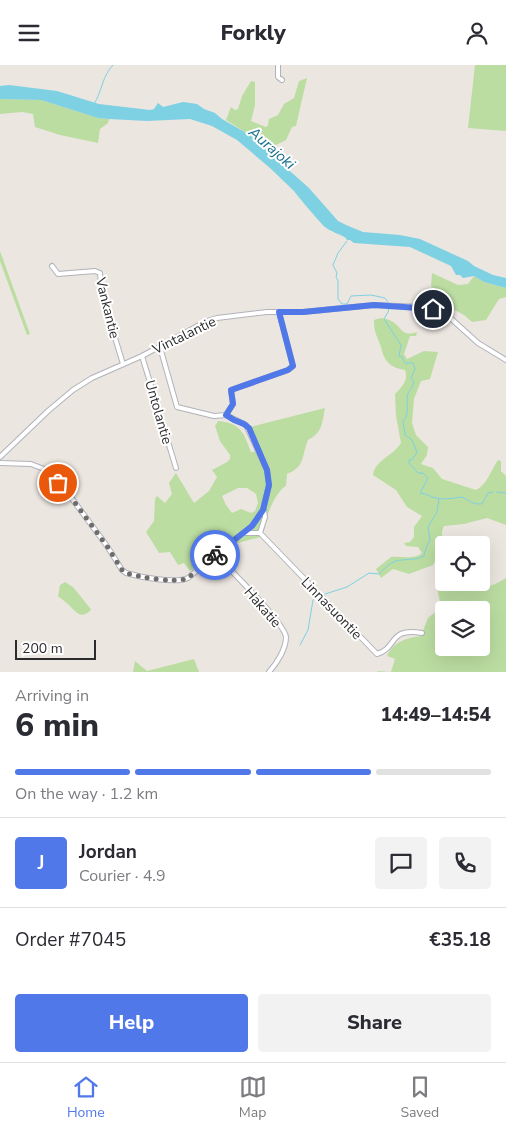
<!DOCTYPE html>
<meta charset="utf-8">
<style>
body{margin:0;font-family:"Nunito Sans",sans-serif;background:#f2f2f3;color:#2b2b33;height:100vh;display:flex;flex-direction:column;font-size:19px;white-space:nowrap}
*{box-sizing:border-box;margin:0}
p{font-size:16px;color:#7c7c81}
.icon{flex:none;width:28px;height:28px;fill:none;stroke:currentColor;stroke-width:2;stroke-linecap:round;stroke-linejoin:round}
.map{position:relative;height:607px;overflow:hidden}
.sheet{display:flex;flex-direction:column;background:#fff;flex:1}
.sheet>*{flex:none}
.controls{position:absolute;left:435px;top:471px;display:grid;gap:10px}
.controls a{display:grid;place-items:center;width:55px;height:55px;border-radius:5px;background:#fff;box-shadow:0 5px 20px #0002;font-size:25px}
.scale{position:absolute;left:15px;bottom:12px;width:81px;box-sizing:border-box;padding-left:5px;border:2px solid #2c2c2c;border-top:0;font-size:14px;line-height:18px;white-space:nowrap;color:#2c2c2c;-webkit-text-stroke:4px #fff;paint-order:stroke}
.pin{position:absolute;display:grid;place-items:center;width:42px;height:42px;color:#fff;margin:-21px;border:2px solid #fff;border-radius:50%;box-shadow:0 1px 5px #0007}
.courier{position:absolute;display:grid;place-items:center;width:50px;height:50px;margin:-25px;border:4px solid #5178e8;border-radius:50%;background:#fff;color:#222;box-shadow:0 1px 6px #0007}
.headline em{font-style:normal;font-weight:800}
.headline div{display:flex;flex-direction:column-reverse}
.headline{display:flex;align-items:center;justify-content:space-between;height:85px;padding:0 15px}
h1{font-size:32px;font-weight:800;line-height:38px}
.bar{display:grid;grid-template-columns:repeat(4,1fr);gap:8px 5px;align-content:center;height:60px;padding:0 15px}
.bar i{height:6px;border-radius:4px;background:#e1e1e2}
.bar .current{background:#5178e8}
.bar p{grid-column:span 4}
.line{display:flex;align-items:center;gap:12px;padding:0 15px;border-top:1px solid #e1e1e2}
.line div{flex:1}
.round{display:grid;place-items:center;flex:none;width:52px;height:52px;border-radius:5px;background:#f2f2f3}
.button{display:flex;gap:10px;margin-top:auto;padding:10px 15px}
.button a{flex:1;height:58px;border-radius:5px;background:#5178e8;color:#fff;font-size:20px;font-weight:800;line-height:58px;text-align:center}
.button a+a{background:#f2f2f3;color:#2b2b33}
header{display:flex;justify-content:space-between;align-items:center;height:65px;padding:0 15px;background:#fff;font-size:22px;font-weight:800}
.tabs{display:flex;justify-content:space-around;align-items:center;height:70px;border-top:1px solid #e1e1e2;background:#fff;font-size:14px;color:#7c7c81}
.tabs a{display:grid;justify-items:center;gap:2px}
.tabs .current{color:#5178e8}
.map>svg:first-child{display:block}
.green{fill:#bbdda2;fill-rule:evenodd}
.water{fill:#7ed0e3}
.lines{fill:none;stroke-linecap:round;stroke-linejoin:round}
.stream{stroke:#7ed0e3;stroke-width:1}
.minor-casing{stroke:#b0b3bb;stroke-width:6}
.minor{stroke:#fff;stroke-width:4}
.done{stroke:#6f6d6b;stroke-width:5;stroke-dasharray:0 9}
.route{stroke:#5178e8;stroke-width:6}
.labels{text-anchor:middle;stroke-width:4;stroke-linejoin:round;paint-order:stroke}
.street-label{font-size:14px;fill:#2c2c2c;stroke:#fff}
.water-label{font-size:15px;font-style:italic;fill:#1b7191;stroke:#fff}
</style>
<header><svg class="icon" aria-label="menu" viewBox="0 0 24 24"><path d="M4 6h16M4 12h16M4 18h16"/></svg>Forkly<svg class="icon" aria-label="person" viewBox="0 0 24 24"><circle cx="12" cy="8" r="4"/><path d="M4 21q1-7 8-7t8 7"/></svg></header>
<div class="map">
<svg width="506" height="607" viewBox="0 0 506 607">
<rect width="100%" height="100%" fill="#ece6e0"/>
<path class="green" d="M475 0H506V66L468 63Z
M307 13 296 61 292 62 286 75 266 85 248 69 226 55 231 42 235 45 238 44 242 31 251 16 255 17V40L251 56 266 62 268 60 269 54 278 50 284 39 294 33 299 16Z
M0 34 41 35 98 53 109 54 108 58 100 64 98 78 60 70 35 62 33 49 22 47 0 49Z
M0 186 30 269 27 270 0 196Z
M432 208 458 220 468 219 474 211 484 217 506 223V232L499 234 486 255 472 257 464 250 451 243C448 223 444 231 431 221Z
M381 253C385 254 389 254 393 257 403 264 402 272 417 267L416 271H410L404 289 407 294 424 286 438 287 430 314 421 316 414 334 412 358 416 370 428 382 427 390 421 399 433 403 442 414 476 425C487 420 491 405 498 395L501 396V406L506 411V460L487 453 464 459 444 461 442 466V484L433 500 409 509 393 504 381 513 376 504 391 492C401 491 414 495 422 488L418 482 406 481 404 478 410 477 414 472V462L422 451 407 442 396 425 373 410C375 395 393 391 401 378L396 351 395 329C401 323 409 315 405 305 390 303 384 296 381 282 377 270 374 269 374 255Z
M325 343C322 358 323 367 308 375 301 392 306 401 287 409L286 421C277 425 268 447 265 457 264 463 265 467 260 472L224 482 190 506 184 498 178 500 170 487 159 488 146 467 154 456 155 434 157 431 165 438 172 429 169 418 176 408 194 438 209 426 217 412 212 405 227 397 230 394V390L220 376 215 361 218 356C241 358 244 368 251 387L260 386 250 362ZM238 423H247L256 429 258 438 255 446 251 448 241 444 232 448 226 440 222 431Z
M506 513V607H378L377 606 391 607 395 594 387 591C394 576 407 573 421 571L428 553 439 544 440 537 436 518 444 516V518C451 518 456 520 463 522 480 525 492 522 506 513ZM444 545H481V582H444Z
M65 517 73 522 90 543 91 545C81 555 76 547 68 539 65 536 61 534 58 531L60 520Z
M194 594 199 607H133L135 596 147 606Z"/>
<path class="water" d="M9 20 57 26 99 39 150 45 154 44 158 38 163 42 183 37 197 39 204 44 215 48 222 54 248 69 309 123 338 156 346 160 363 167 400 170 420 174 468 196 474 201 493 210 506 213V223L484 217 474 211 463 213 460 210H456L451 201 410 182 354 178 350 175H347L346 173C340 169 331 167 325 162 321 159 296 129 294 126L270 103 237 75 212 61 190 54 147 56 109 54 98 53 41 35 0 34V21Z"/>
<g class="lines">
<path class="stream" d="M94 39C102 27 102 11 113 0
M347 176 338 188 333 200 337 208 336 212 338 216V234L342 239H347L351 231 371 230 385 233 388 237
M389 243 388 247 384 254 401 280 399 291 402 292 405 298H413L415 304 411 313 414 317C413 323 407 327 407 333 407 341 409 350 403 356L405 370 412 375 417 387 412 395H409V398L418 408H423L428 413 420 428C426 428 430 432 436 433 445 435 453 433 462 432 472 437 471 439 482 439L488 428 493 427
M497 427 506 428
M322 530 347 522 369 508 379 509C385 503 392 495 402 495 410 494 416 495 424 491L426 483 430 475 428 462 437 447 439 434
M300 580 308 565 313 535 318 531"/>
<defs>
<path id="minor" d="M278 0V12L282 15
M52 201 58 209 95 206 100 208 102 230 123 299
M160 282 177 342 214 351 226 350 246 360 267 405 269 420 263 445 252 461 215 490
M142 291 176 403
M226 350 233 339 231 325 288 305 293 301 279 247
M0 392 48 346 73 325 92 313 142 291 207 256 217 253 267 247H303L374 240 422 242 433 244 447 250 478 278 506 295
M0 398 31 399 44 404 70 431 107 481 122 505 126 508C140 512 175 519 188 513L215 490C228 502 285 559 286 572 286 584 277 598 269 607
M245 468H260L377 589C398 583 388 562 422 568
M260 468 265 452 264 445"/>
</defs>
<use href="#minor" class="minor-casing"/>
<use href="#minor" class="minor"/>
</g>
<g class="lines">
<path class="done" d="M58 418 70 431 107 481 122 505 126 508C140 512 175 519 188 513L215 490"/>
<path class="route" d="M215 490 252 461 263 445 269 420 267 405 249 363 244 359 234 355 226 350 233 339 231 325 288 305 293 301 279 247H303L374 240 433 244"/>
</g>
<g class="labels">
<g class="street-label">
<text transform="translate(108 243) rotate(76)" y="5">Vankantie</text>
<text transform="translate(184 270) rotate(-26)" y="5">Vintalantie</text>
<text transform="translate(159 347) rotate(74)" y="5">Untolantie</text>
<text transform="translate(263 542) rotate(49)" y="5">Hakatie</text>
<text transform="translate(332 543) rotate(46)" y="5">Linnasuontie</text>
</g>
<g class="water-label">
<text transform="translate(272 83) rotate(41)" y="5">Aurajoki</text>
</g>
</g>
</svg>
<div class="controls">
<a><svg class="icon" aria-label="locate" viewBox="0 0 24 24"><circle cx="12" cy="12" r="6"/><path d="M12 2v4M12 18v4M2 12h4M18 12h4"/></svg></a>
<a><svg class="icon" aria-label="layers" viewBox="0 0 24 24"><path d="M12 4l9 5-9 5-9-5zM3 14l9 5 9-5"/></svg></a>
</div>
<div class="scale">200 m</div>
<div class="pin" style="left:58px;top:418px;background:#ea580c"><svg class="icon" aria-label="bag" viewBox="0 0 24 24"><path d="M5 8h14l-1 12H6zM9 8a3 3 0 0 1 6 0"/></svg></div>
<div class="pin" style="left:433px;top:244px;background:#1f2937"><svg class="icon" aria-label="home" viewBox="0 0 24 24"><path d="M3 11l9-7 9 7M6 9v11h12V9"/></svg></div>
<div class="courier" style="left:215px;top:490px"><svg class="icon" aria-label="bike" viewBox="0 0 24 24"><circle cx="6" cy="16" r="4"/><circle cx="18" cy="16" r="4"/><path d="M6 16l4-8h5l3 8M10 8l3 8H6M13 5h3"/></svg></div>
</div>
<section class="sheet">
<div class="headline"><div><h1>6 min</h1><p>Arriving in</p></div><em>14:49–14:54</em></div>
<div class="bar"><i class="current"></i><i class="current"></i><i class="current"></i><i></i><p>On the way · 1.2 km</p></div>
<div class="line" style="height:90px"><b class="round" style="background:#5178e8;color:#fff">J</b><div><b>Jordan</b><p>Courier · 4.9</p></div><a class="round"><svg class="icon" aria-label="chat" viewBox="0 0 24 24"><path d="M4 5h16v11H9l-5 4z"/></svg></a><a class="round"><svg class="icon" aria-label="phone" viewBox="0 0 24 24"><path d="M5 4h4l2 5-3 2q2 4 5 5l2-3 5 2v4C11 20 4 13 5 4z"/></svg></a></div>
<div class="line" style="height:65px"><div>Order #7045</div><b>€35.18</b></div>
<div class="button"><a>Help</a><a>Share</a></div>
</section>
<nav class="tabs">
<a class="current"><svg class="icon" aria-label="home" viewBox="0 0 24 24"><path d="M3 11l9-7 9 7M6 9v11h12V9"/></svg>Home</a>
<a><svg class="icon" aria-label="map" viewBox="0 0 24 24"><path d="M3 6l6-2 6 2 6-2v14l-6 2-6-2-6 2zM9 4v14M15 6v14"/></svg>Map</a>
<a><svg class="icon" aria-label="saved" viewBox="0 0 24 24"><path d="M7 4h10v16l-5-4-5 4z"/></svg>Saved</a>
</nav>
